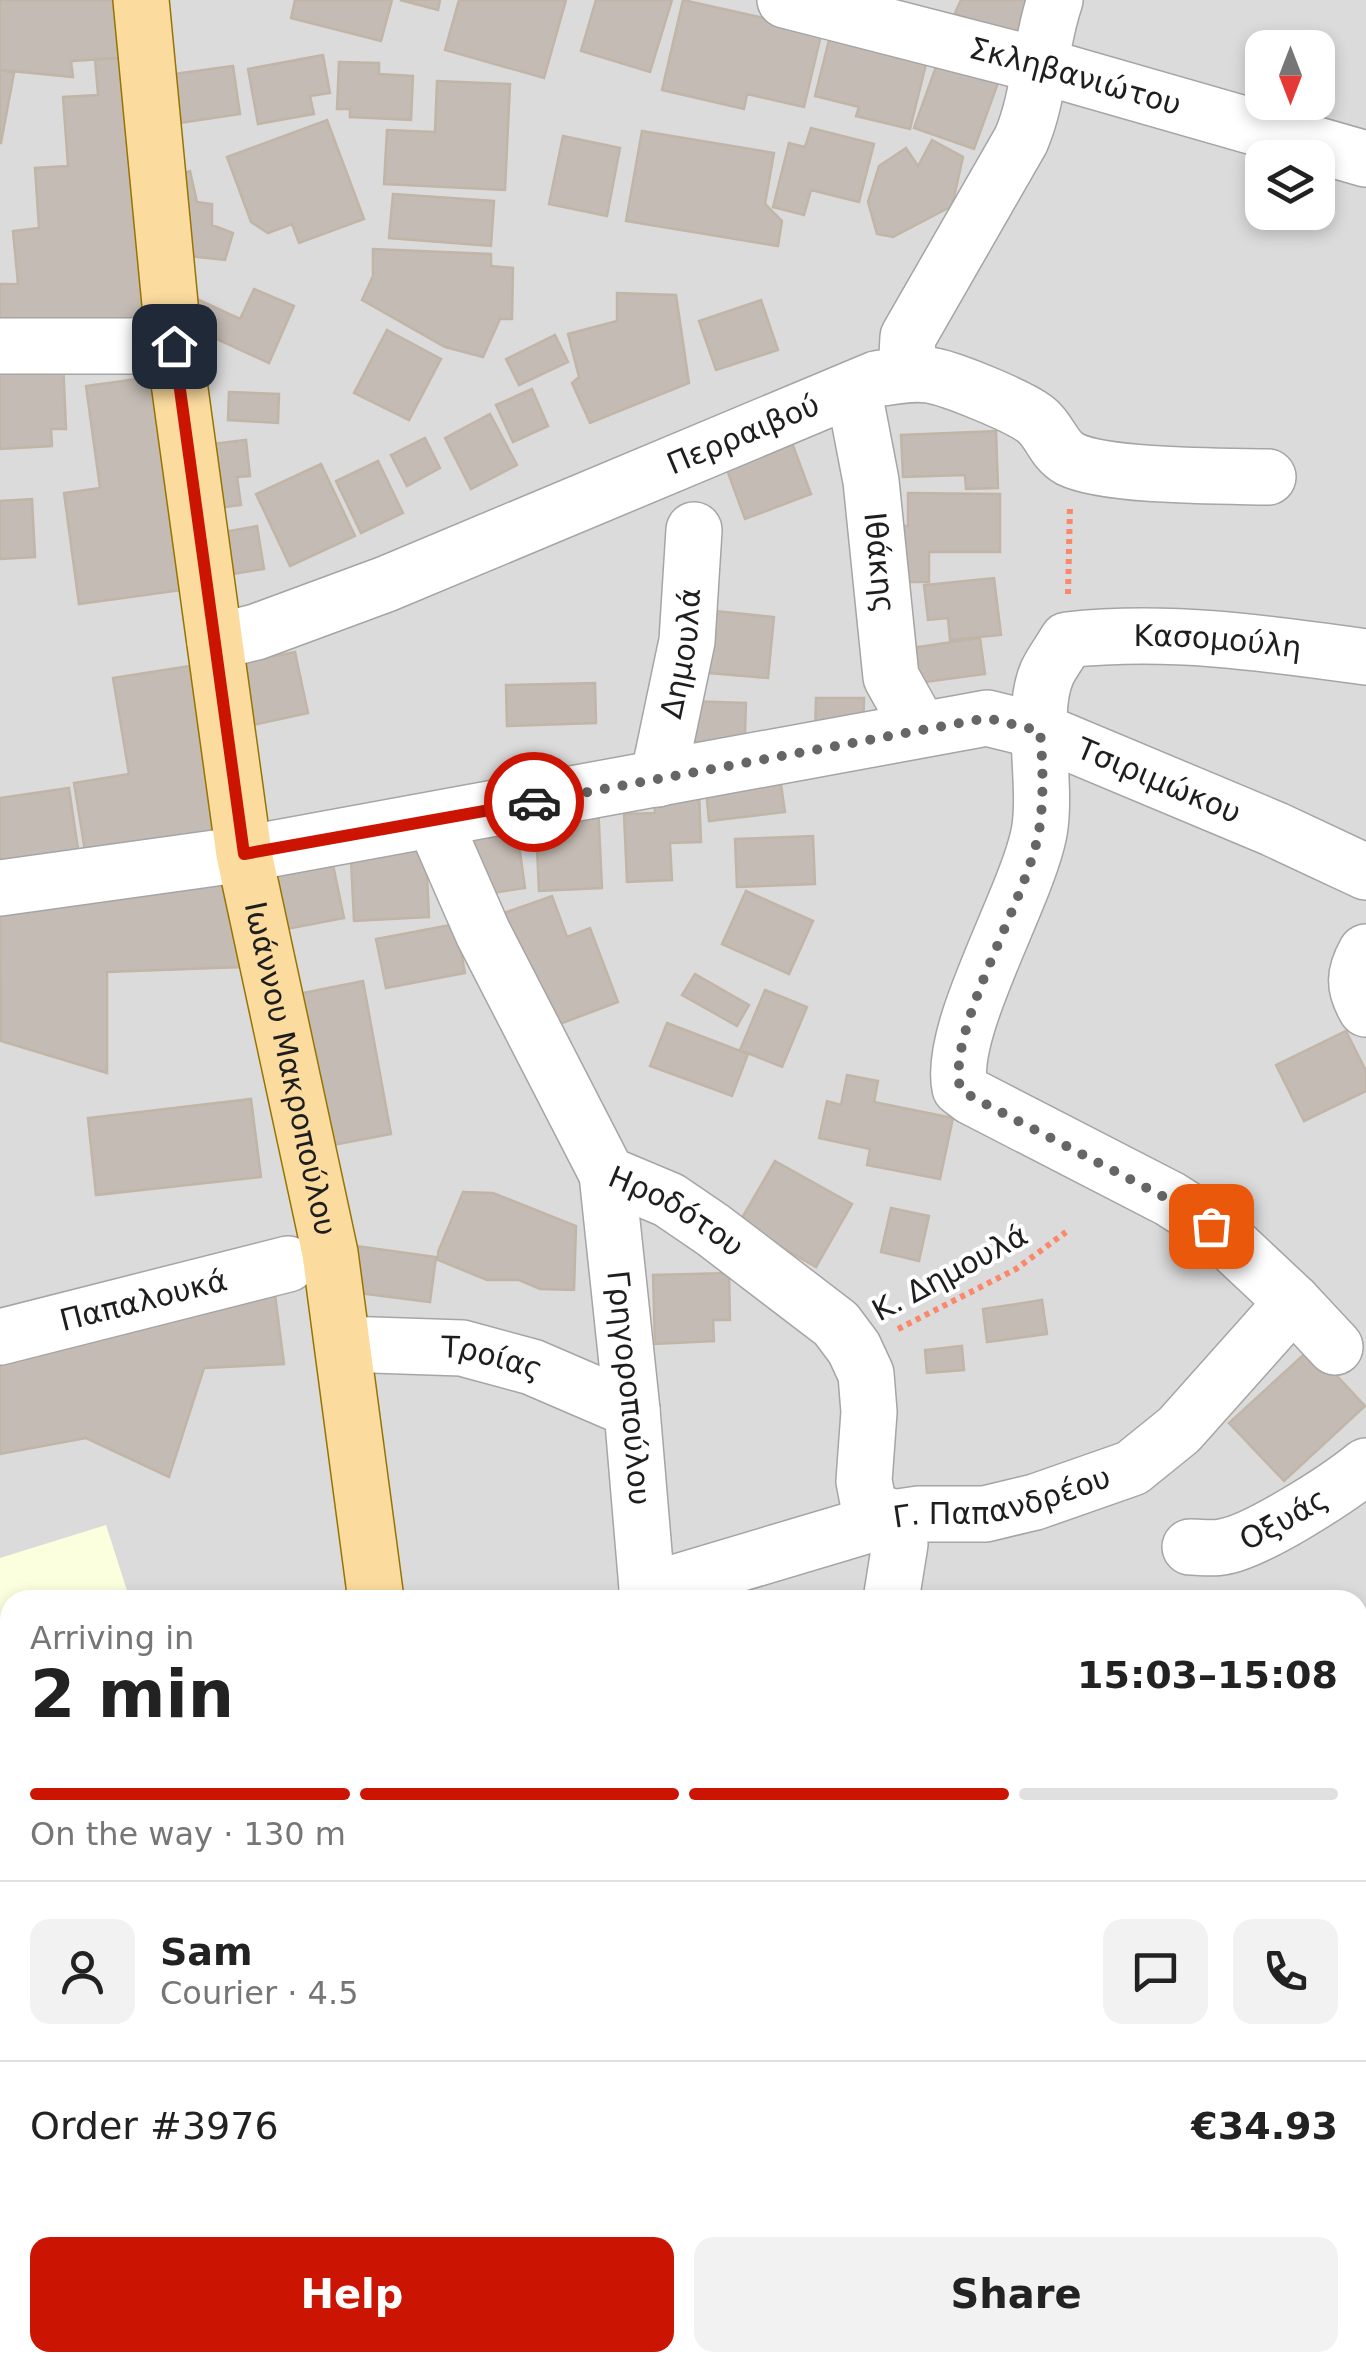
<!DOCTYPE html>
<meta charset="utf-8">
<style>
body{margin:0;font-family:"DejaVu Sans",sans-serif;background:#f2f2f2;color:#222;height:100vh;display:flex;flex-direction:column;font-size:38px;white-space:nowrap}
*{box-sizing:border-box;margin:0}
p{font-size:32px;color:#767676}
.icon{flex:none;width:55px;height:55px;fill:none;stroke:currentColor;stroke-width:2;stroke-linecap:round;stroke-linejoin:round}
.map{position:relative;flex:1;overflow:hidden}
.details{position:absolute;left:0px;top:1590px;width:1368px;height:782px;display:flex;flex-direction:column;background:#fff;border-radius:30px 30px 0 0;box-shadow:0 5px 15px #0003}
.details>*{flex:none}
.needle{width:65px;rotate:180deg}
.controls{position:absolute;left:1245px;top:30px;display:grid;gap:20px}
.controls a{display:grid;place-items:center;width:90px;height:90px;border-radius:20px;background:#fff;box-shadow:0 5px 15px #0003;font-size:50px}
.pin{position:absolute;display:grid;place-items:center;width:85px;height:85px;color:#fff;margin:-42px;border-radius:20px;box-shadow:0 5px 15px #0006}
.courier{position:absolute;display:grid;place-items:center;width:100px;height:100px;margin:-50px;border:8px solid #cb1502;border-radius:50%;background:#fff;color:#222;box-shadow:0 2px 12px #0007}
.head em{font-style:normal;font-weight:600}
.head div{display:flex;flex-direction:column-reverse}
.head{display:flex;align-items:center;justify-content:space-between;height:170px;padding:0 30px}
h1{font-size:65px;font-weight:600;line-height:75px}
.bar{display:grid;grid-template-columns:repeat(4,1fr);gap:15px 10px;align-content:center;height:120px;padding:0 30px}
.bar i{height:12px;border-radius:8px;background:#e0e0e0}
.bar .active{background:#cb1502}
.bar p{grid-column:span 4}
.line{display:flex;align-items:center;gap:25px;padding:0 30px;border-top:2px solid #e0e0e0}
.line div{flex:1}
.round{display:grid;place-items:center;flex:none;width:105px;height:105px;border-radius:20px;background:#f2f2f2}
.button{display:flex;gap:20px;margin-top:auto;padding:20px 30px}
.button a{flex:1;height:115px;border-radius:20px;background:#cb1502;color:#fff;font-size:40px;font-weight:600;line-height:115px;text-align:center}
.button a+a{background:#f2f2f2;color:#222}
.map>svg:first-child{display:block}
.residential{fill:#dcdbdb;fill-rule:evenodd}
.education{fill:#fcffde}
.building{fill:#c4bcb4;stroke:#c1b5a7;stroke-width:2.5}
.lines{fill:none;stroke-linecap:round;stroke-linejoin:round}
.minor-casing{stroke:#a5a5a5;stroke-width:58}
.major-casing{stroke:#977401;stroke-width:58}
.path{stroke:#f9886c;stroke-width:6;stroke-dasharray:5 5;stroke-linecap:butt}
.minor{stroke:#fff;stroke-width:55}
.major{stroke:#fbdb9e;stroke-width:55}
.done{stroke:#676664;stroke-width:10;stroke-dasharray:0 18}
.route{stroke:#cb1502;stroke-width:12}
.labels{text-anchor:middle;stroke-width:8;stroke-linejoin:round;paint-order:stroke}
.street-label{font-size:30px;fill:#1e1e1e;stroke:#fff}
</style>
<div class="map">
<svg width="1366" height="2372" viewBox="0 0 1366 2372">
<rect width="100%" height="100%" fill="#efede5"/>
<path class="residential" d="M0 0H1366V1798L1358 1812V1600H10V2362H1348L1350 2372H0ZM1262 48H1318V102H1262ZM1262 158H1318V212H1262Z"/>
<path class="education" d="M106 1525 130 1600H10V1886L0 1889V1558Z"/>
<path class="building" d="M0 0H132L138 57 71 61 73 77 0 70Z
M295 0H392L381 41 291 18Z
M400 0H440L438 10Z
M459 0H566L544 78 445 50Z
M596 0H672L650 72 581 51Z
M683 0 822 31 804 107 747 94 744 109 662 90Z
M961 0H1032L1015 39 955 13Z
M832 28 929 52 910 129 856 116 859 107 815 96Z
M323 55 330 93 310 96 314 114 258 124 248 69Z
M138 57 166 333 0 334V284H18L13 231 39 228 35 168 68 166 63 97 98 95 95 59Z
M938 61 998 83 974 149 914 128Z
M339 62 379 63V74L413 76 411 120 350 117V109H337Z
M233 66 240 114 166 125 159 76Z
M0 70 14 73 1 143H0Z
M437 81 510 84 505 190 384 184 387 130 435 132Z
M327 120 364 219 299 243 292 224 268 233 251 222 227 157Z
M811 128 874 144 859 202 811 190 804 215 773 207 789 143 805 147Z
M642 131 774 153 765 204 782 221 778 246 626 221Z
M563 136 620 148 607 216 549 204Z
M932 140 963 157 952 206 893 237 877 234 868 202 879 166 906 148 918 166Z
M190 171 197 202 212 204V225L233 233 225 260 189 256 172 177Z
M393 194 494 201 491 246 389 238Z
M373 249 491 254V266L513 268 512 319H500L483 357 445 347 362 300 373 276Z
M254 289 294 306 269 363 184 324 182 292 240 319Z
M617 293 676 295 689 383 590 423 572 383 579 377 568 334 617 321Z
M761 300 778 350 716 370 699 321Z
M387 330 441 359 409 420 354 393Z
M555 335 568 362 519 385 506 359Z
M63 360 66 429H51L52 446 0 449V362Z
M152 377 182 590 79 604 64 493 100 488 86 386Z
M532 389 548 426 513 442 496 405Z
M229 392 279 394 278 423 228 420Z
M490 414 517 465 471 489 445 438Z
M996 431 998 488 966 489 965 475 903 477 901 435Z
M789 435 811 494 745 519 723 459Z
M425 438 440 468 407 486 391 455Z
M246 440 250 476 237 477 241 505 210 509 203 445Z
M378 461 403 513 361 533 336 481Z
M321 464 355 536 290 566 256 494Z
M908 493 1000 494V552H929V582H892L888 526H908Z
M32 499 35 557 0 559V501Z
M257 526 264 569 220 576 213 534Z
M994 578 1001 635 950 640 948 618 928 620 924 585Z
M705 610 774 617 768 678 698 672Z
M980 638 985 674 902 685 897 650Z
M295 652 308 713 248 726 235 664Z
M190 666 217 836 86 857 74 783 129 774 113 678Z
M595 683 596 723 507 726 506 685Z
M816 698H864L863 737 815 736Z
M688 701 746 703 744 759 685 756Z
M779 771 785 812 709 821 705 780Z
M69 788 79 856 0 868V798Z
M699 792 701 842 670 843 672 880 627 882 624 814 655 813 654 794Z
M598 804 602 888 539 891 535 807Z
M515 816 525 888 466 897 456 823Z
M425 836 429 917 354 921 350 840Z
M813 836 815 884 737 887 735 839Z
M330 850 344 918 276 931 262 864Z
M240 877 242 967 107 972V1073L1 1041 0 902Z
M746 891 813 921 789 974 722 944Z
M552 896 567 937 590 928 618 1002 536 1033 493 917Z
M456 924 465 973 386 988 376 939Z
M695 974 749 1005 737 1026 682 995Z
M363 981 391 1134 317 1148 288 996Z
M765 990 807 1007 782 1067 740 1050Z
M667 1023 748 1054 732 1096 650 1066Z
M1346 1031 1366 1071V1091L1304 1121 1276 1065Z
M847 1075 878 1081 874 1102 953 1118 940 1179 867 1165 870 1149 819 1138 827 1101 841 1105Z
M251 1099 261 1177 96 1195 88 1118Z
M775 1161 852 1204 816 1267 739 1223Z
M463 1192 493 1193 576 1226 574 1290 540 1289 519 1280H487L438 1260V1252Z
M891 1208 929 1216 919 1261 881 1252Z
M349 1245 436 1257 430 1302 342 1291Z
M729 1273 730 1320H713L714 1341 655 1344 653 1275Z
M273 1279 284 1364 204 1368 169 1477 86 1438 0 1454V1355Z
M1042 1300 1047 1334 987 1342 983 1309Z
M962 1346 964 1370 927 1373 925 1350Z
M1311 1348 1365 1406 1284 1481 1229 1423Z
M0 2039 10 2068V2095L0 2099Z
M10 2107V2170L0 2174V2110Z
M10 2213V2362H13L9 2363 0 2340V2215Z
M276 2362H410V2372H276Z"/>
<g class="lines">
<defs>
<g id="minor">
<path id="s1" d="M785 0 1038 65 1366 159"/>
<path d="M0 346H174"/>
<path d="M906 374 908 337 1021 140C1040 96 1039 46 1055 0"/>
<path id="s2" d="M850 391 856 403 871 481 891 677 920 729"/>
<path id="s3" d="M215 642 256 632 386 584 876 379C894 376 911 373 929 375 950 378 1018 406 1035 419 1050 430 1053 450 1070 459 1106 477 1223 476 1268 477"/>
<path id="s4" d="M658 779 687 641 694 530"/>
<path id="s5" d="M434 821 483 933 607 1174 669 1200 713 1230 836 1324 854 1348 866 1374 869 1412 864 1481 869 1507 892 1518 900 1544 891 1600"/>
<path id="s6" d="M0 888 244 854 987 718 1040 731 1274 829 1366 872"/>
<path d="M1366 952C1354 973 1353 987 1366 1009"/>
<path id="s7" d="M607 1174 632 1410 648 1600"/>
<path id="s8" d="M0 1337 288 1264"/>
<path id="s9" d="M343 1344 462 1348 532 1367 632 1410"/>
<path id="s10" d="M1335 1347 1293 1302 1211 1225 1170 1199 972 1097 960 1088C947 1030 1026 899 1039 833 1048 785 1029 715 1047 673 1052 662 1061 651 1067 640 1168 629 1266 643 1366 657"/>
<path id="s11" d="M1190 1547C1200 1547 1212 1549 1222 1547 1256 1542 1338 1489 1366 1466"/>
<path id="s12" d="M647 1591 892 1518 919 1514H985L1035 1502 1132 1468 1179 1430 1293 1302"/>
<path d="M0 1902 10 1899"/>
<path d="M1358 1915 1366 1887"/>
<path d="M1358 2160 1366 2242"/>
<path d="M689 2362V2372"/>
<path d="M1094 2362 1096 2372"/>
</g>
<g id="major">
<path id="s13" d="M141 0 174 346 244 854 330 1253 376 1600"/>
<path d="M474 2362 475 2372"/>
</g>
</defs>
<use href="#minor" class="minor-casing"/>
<use href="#major" class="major-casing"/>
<path class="path" d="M1068 594 1070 506
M898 1329 1016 1269 1066 1232"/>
<use href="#minor" class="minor"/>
<use href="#major" class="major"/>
</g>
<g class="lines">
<path class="done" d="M534 802 987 718 1040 731C1043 764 1044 799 1039 831 1027 900 947 1028 960 1088L972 1097 1170 1200 1211 1226"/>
<path class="route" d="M174 346 244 854 534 802"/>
</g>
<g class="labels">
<g class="street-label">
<text dy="10" stroke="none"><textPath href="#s1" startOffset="300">Σκληβανιώτου</textPath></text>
<text dy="10" stroke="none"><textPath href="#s3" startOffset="568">Περραιβού</textPath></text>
<text dy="10" stroke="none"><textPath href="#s2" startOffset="175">Ιθάκης</textPath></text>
<text dy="10" stroke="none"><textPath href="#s10" startOffset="1080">Κασομούλη</textPath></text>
<text dy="10" stroke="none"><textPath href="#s4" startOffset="128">Δημουλά</textPath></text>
<text dy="10" stroke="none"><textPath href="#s6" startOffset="1185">Τσιριμώκου</textPath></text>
<text dy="10" stroke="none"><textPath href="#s13" startOffset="1080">Ιωάννου Μακροπούλου</textPath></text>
<text dy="10" stroke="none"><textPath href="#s5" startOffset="472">Ηροδότου</textPath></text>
<text transform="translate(950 1273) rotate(-28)" y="10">Κ. Δημουλά</text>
<text dy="10" stroke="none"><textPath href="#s8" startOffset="148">Παπαλουκά</textPath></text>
<text dy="10" stroke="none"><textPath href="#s9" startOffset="150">Τροίας</textPath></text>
<text dy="10" stroke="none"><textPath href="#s7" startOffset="215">Γρηγοροπούλου</textPath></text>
<text dy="10" stroke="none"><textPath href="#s12" startOffset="368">Γ. Παπανδρέου</textPath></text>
<text dy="10" stroke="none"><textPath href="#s11" startOffset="100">Οξυάς</textPath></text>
</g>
</g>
</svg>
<div class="controls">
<a><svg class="needle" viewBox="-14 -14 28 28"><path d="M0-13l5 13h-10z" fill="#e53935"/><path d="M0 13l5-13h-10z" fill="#767676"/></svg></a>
<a><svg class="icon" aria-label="layers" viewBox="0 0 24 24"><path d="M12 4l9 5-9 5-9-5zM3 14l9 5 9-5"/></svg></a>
</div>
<div class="pin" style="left:1211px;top:1226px;background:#ea580c"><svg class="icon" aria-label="bag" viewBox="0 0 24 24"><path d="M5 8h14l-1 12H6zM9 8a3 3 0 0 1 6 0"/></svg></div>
<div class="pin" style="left:174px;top:346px;background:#1f2937"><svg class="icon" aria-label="home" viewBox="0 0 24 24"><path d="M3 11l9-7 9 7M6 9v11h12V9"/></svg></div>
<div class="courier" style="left:534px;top:802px"><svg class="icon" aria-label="car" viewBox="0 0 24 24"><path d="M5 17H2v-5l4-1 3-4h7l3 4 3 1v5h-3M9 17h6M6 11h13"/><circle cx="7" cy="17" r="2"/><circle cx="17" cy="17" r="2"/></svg></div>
<section class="details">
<div class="head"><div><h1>2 min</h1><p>Arriving in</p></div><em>15:03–15:08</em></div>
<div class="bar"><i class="active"></i><i class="active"></i><i class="active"></i><i></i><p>On the way · 130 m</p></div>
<div class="line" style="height:180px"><a class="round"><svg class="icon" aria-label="person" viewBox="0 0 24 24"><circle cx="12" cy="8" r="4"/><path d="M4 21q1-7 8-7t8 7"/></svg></a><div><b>Sam</b><p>Courier · 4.5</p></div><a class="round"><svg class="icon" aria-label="chat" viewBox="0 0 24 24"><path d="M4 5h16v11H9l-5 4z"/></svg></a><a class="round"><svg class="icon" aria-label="phone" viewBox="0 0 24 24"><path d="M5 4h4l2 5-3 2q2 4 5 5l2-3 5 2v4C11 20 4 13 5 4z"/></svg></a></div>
<div class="line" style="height:130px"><div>Order #3976</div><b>€34.93</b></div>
<div class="button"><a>Help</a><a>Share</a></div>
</section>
</div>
